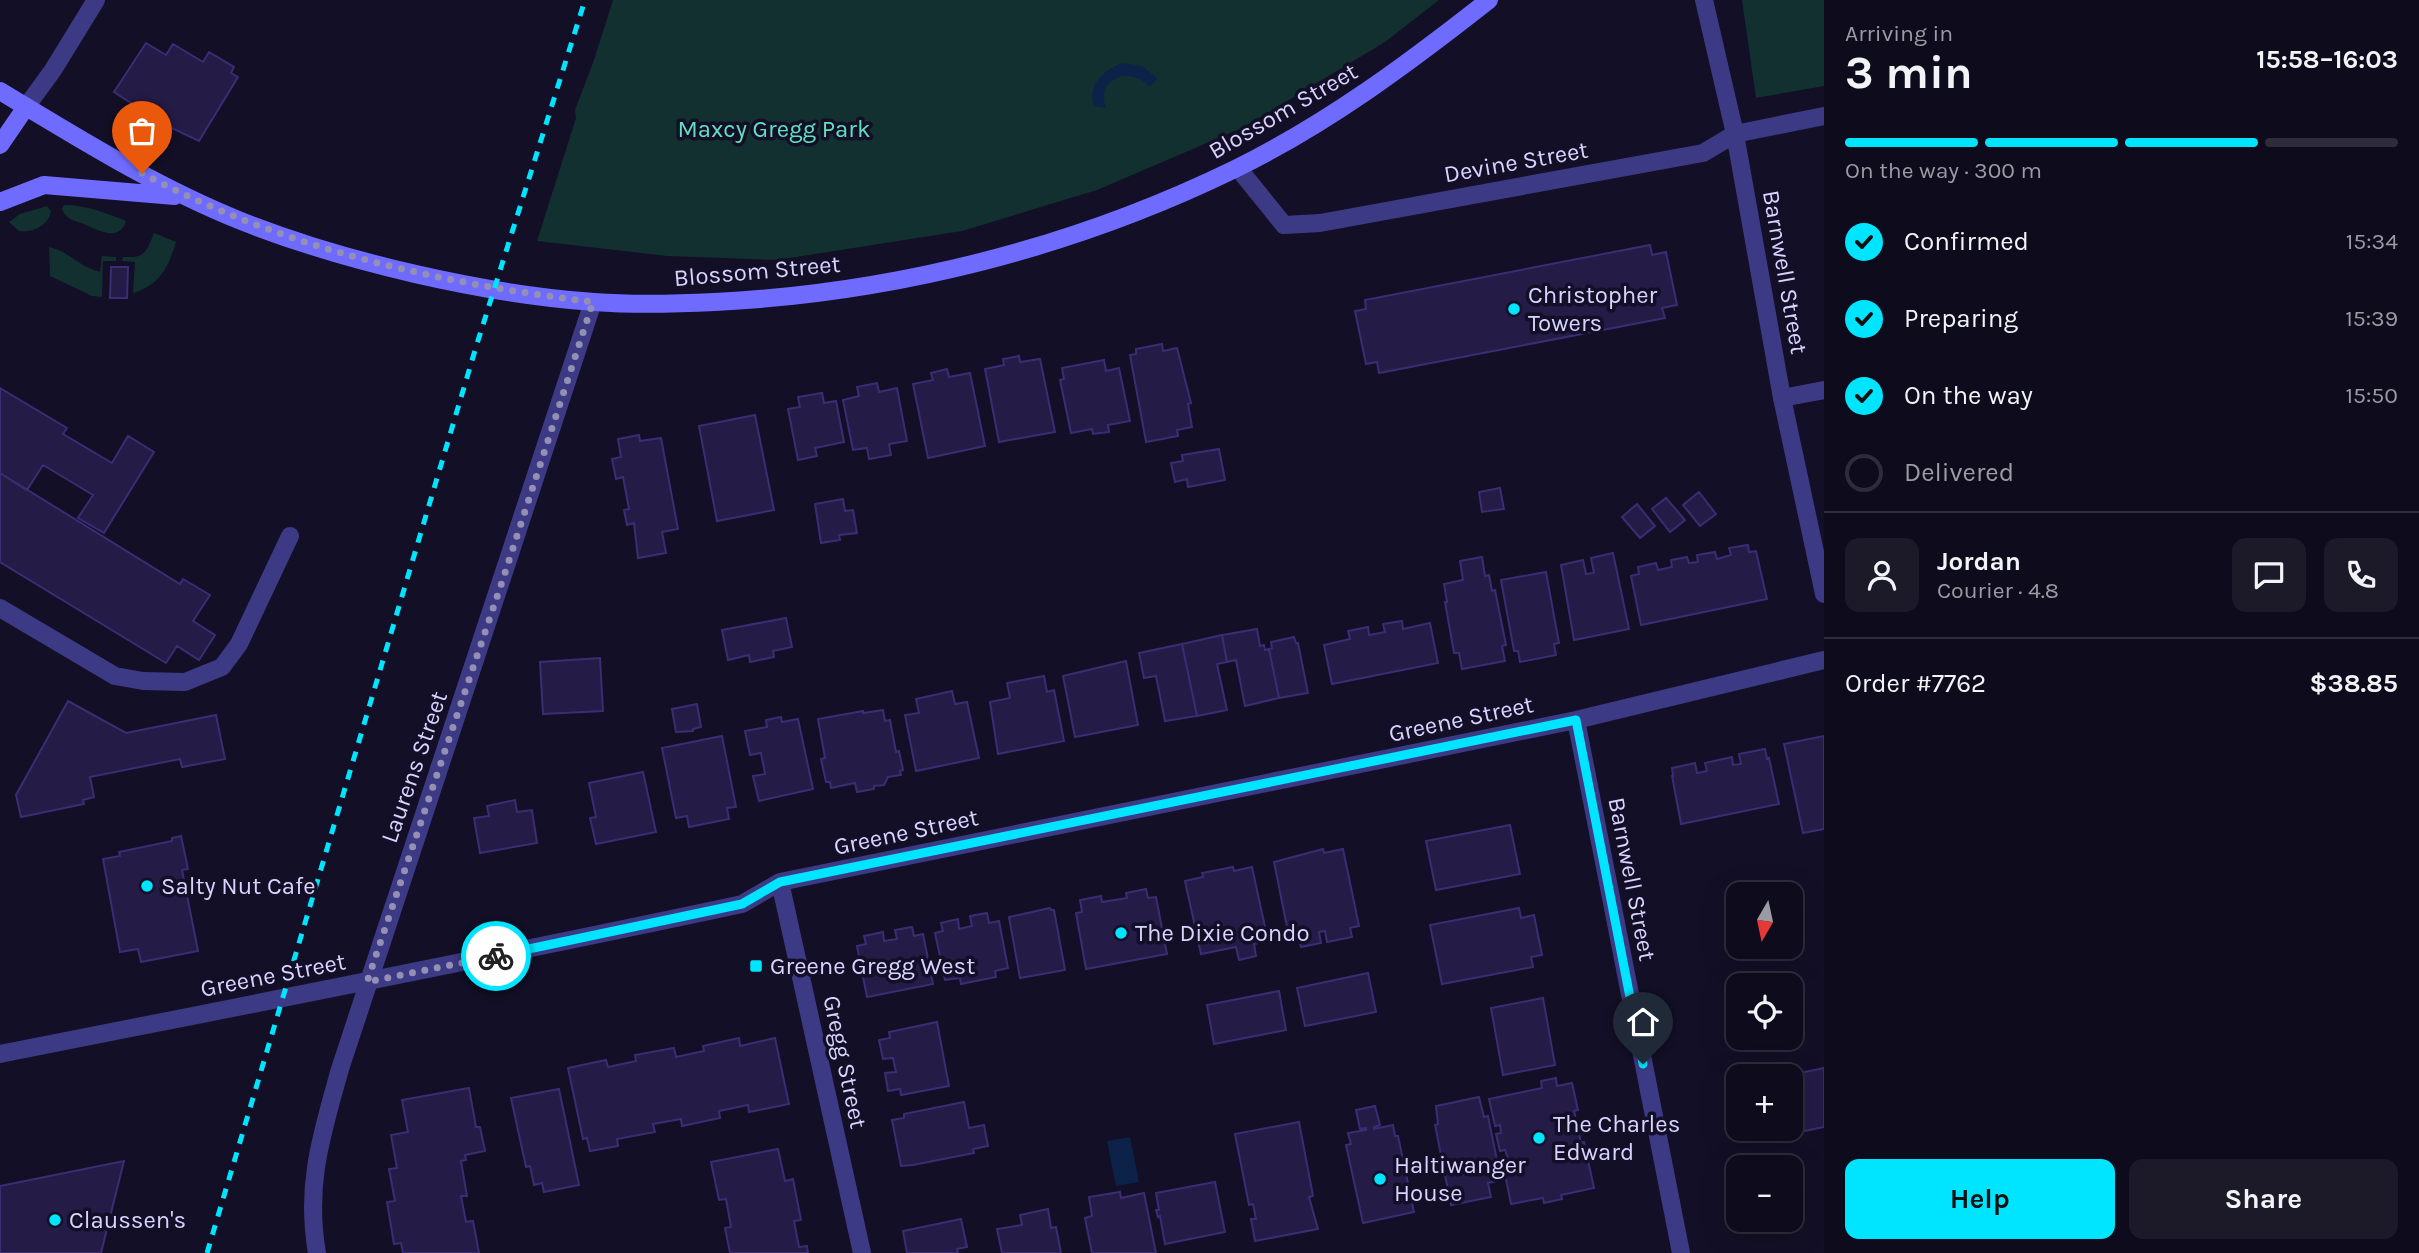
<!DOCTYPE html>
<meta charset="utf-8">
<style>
body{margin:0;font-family:Karla,sans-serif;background:#1c1929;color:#f1f3f6;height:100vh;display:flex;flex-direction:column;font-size:26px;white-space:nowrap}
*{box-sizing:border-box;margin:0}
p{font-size:23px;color:#9b9ba3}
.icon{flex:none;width:38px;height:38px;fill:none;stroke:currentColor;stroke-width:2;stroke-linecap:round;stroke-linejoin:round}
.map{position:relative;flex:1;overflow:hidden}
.panel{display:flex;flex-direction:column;background:#0e0b1c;width:595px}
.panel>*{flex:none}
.needle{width:46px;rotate:189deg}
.fabs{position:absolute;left:1726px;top:882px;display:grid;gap:14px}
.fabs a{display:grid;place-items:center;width:77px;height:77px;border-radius:14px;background:#0e0b1c;box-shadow:0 7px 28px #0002,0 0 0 2px #2e2b3b;font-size:35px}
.pin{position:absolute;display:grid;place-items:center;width:60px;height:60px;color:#fff;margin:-72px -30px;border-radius:50% 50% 50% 0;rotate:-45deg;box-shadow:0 0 7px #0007}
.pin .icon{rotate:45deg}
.courier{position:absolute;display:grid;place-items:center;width:70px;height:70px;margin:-35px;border:5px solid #00e5ff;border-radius:50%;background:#fff;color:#222;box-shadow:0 2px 9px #0007}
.headline em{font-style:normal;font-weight:700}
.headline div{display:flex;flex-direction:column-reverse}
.headline{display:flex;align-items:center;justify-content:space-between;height:119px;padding:0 21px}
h1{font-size:46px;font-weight:700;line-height:52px}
.bar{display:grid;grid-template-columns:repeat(4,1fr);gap:10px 7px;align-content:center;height:84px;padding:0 21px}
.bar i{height:9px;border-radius:5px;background:#2e2b3b}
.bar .active{background:#00e5ff}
.bar p{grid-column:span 4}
.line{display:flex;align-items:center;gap:18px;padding:0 21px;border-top:2px solid #2e2b3b}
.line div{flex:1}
.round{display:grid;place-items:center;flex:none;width:74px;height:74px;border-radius:14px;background:#1c1929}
ol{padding:0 21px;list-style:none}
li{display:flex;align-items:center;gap:21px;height:77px}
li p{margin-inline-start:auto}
li .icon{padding:7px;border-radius:50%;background:#00e5ff;color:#111;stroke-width:4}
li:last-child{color:#9b9ba3}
li i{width:38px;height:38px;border:4px solid #2e2b3b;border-radius:50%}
.button{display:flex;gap:14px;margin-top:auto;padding:14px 21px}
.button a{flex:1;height:80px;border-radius:14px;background:#00e5ff;color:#111;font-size:28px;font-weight:700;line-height:80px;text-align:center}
.button a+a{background:#1c1929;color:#f1f3f6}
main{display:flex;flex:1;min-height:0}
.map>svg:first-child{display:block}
.green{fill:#12302f}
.water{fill:#0c2248}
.building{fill:#241b47;stroke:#3b2d73;stroke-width:2}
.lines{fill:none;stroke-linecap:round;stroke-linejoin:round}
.service{stroke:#3d3a85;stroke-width:18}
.minor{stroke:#3d3a85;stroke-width:18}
.tertiary{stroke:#3d3a85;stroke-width:18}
.secondary{stroke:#6f6bff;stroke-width:18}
.rail{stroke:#00e5ff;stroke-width:5;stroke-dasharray:10 9;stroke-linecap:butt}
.done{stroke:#948fb3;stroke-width:7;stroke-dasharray:0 12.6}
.route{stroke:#00e5ff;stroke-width:9}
.poi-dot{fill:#00e5ff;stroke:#130f26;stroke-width:2.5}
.labels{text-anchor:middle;stroke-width:7;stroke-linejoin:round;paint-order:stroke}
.street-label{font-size:24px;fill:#d9d4ff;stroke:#130f26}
.park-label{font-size:24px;fill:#5fe0c0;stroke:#130f26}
.poi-label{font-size:24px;fill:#d9d4ff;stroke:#130f26;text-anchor:start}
</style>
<main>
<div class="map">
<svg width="1824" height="1253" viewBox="0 0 1824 1253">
<rect width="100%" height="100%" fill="#130f26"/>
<path class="green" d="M613 0H1439L1385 42 1242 128 1097 190 962 231 777 260 667 256 537 241 576 118 575 110 594 60Z
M1742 0H1824V86L1756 98Z
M64 205C87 205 106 213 126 221 119 243 98 230 84 224 74 220 66 220 62 209Z
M47 206 51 211C49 225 33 233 19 231L9 222 20 214Z
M154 233 176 242C168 268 160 285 133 293L135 262 122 261 123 257C145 258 146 253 154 233Z
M49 247C71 252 77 266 100 272L102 256 116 257V261H103L102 297 92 296 50 276Z"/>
<path class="water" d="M1122 63 1142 66 1157 78 1150 87C1130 65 1095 78 1106 108L1094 106C1087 85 1104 70 1122 63Z
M1130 1137 1139 1182 1116 1186 1107 1141Z"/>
<path class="building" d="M146 43 166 55 173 44 203 62 209 52 234 67 231 73 238 77 199 141 163 124 114 92Z
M1650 245 1652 255 1666 252 1677 305 1662 308 1665 318 1379 373 1377 362 1366 364 1355 311 1366 309 1365 300Z
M111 267H128L127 298H110Z
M1162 344 1163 351 1177 348 1191 403 1188 404 1192 427 1177 430 1178 436 1146 442 1130 355 1136 354V349Z
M1019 356 1020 362 1040 359 1055 432 999 442 985 369 1004 365 1003 359Z
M1104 360 1106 371 1119 368 1130 421 1108 425 1109 432 1093 434 1092 429 1071 433 1060 380 1064 379 1062 368Z
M947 369 949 377 970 373 985 446 928 458 913 384 933 380 931 373Z
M877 383 879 392 897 388 907 441 889 444 891 455 869 459 867 448 853 450 843 400 859 396 857 387Z
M0 388 67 428 63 434 112 463 128 436 154 452 104 533 78 518 93 495 43 465 27 490 0 473Z
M822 393 824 403 836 401 844 442 815 448 817 456 798 460 788 409 800 407 798 397Z
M755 415 774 510 717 521 699 426Z
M639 435 640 441 661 438 678 529 662 532 666 553 638 558 634 523 627 525 624 510 629 509 623 477 616 479 612 459 621 457 618 439Z
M1219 449 1225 480 1188 487 1187 479 1175 482 1171 463 1183 461 1182 455Z
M0 473 180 584 183 579 210 595 193 621 215 635 199 660 177 646 166 663 0 562Z
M1500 488 1504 509 1482 512 1479 492Z
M1699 492 1716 514 1700 526 1683 505Z
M1666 498 1685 520 1670 532 1652 509Z
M843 499 845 511 853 510 857 533 839 535 840 540 821 543 815 504Z
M1637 504 1655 526 1640 538 1622 517Z
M1748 545 1749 552 1756 551 1767 599 1641 625 1631 576 1639 574 1638 567 1656 563 1658 570 1672 567 1671 560 1687 557 1689 563 1698 562 1697 555 1715 552 1717 559 1731 555 1729 548Z
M1613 553 1629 629 1574 640 1561 565 1583 560 1586 574 1594 573 1591 558Z
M1482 557 1485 576 1489 575 1492 591 1495 590 1506 645 1502 646 1505 661 1462 669 1459 653H1454L1445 602H1447L1444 584 1463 580 1460 561Z
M1546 572 1559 643 1554 644 1556 655 1520 662 1518 651H1514L1501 580Z
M786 618 792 647 773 651 774 657 750 662 749 655 728 660 722 630Z
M1402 621 1403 629 1430 623 1438 663 1332 684 1324 645 1350 639 1348 631 1368 627 1369 635 1385 632 1383 624Z
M1257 629 1260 646 1264 645 1265 650 1269 649 1279 698 1245 706 1236 660 1227 662 1222 635Z
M1222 635 1227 662 1217 664 1227 710 1197 716 1182 644Z
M1294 637 1296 643H1298L1308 693 1279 698 1269 649 1272 648 1271 642Z
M1182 644 1197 716 1165 721 1156 676 1144 678 1139 653Z
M600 658 603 711 543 714 540 662Z
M1126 661 1138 725 1075 737 1063 676Z
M1044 676 1047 692 1054 690 1064 741 998 754 990 702 1010 698 1007 683Z
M952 691 955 704 967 702 979 758 916 771 905 715 919 713 916 699Z
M68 701 126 733 216 715 225 759 182 767 180 759 90 777 94 797 83 800 84 804 21 817 16 795Z
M697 704 701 727 693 729V731L676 732 672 709Z
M883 710 885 721 890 720 896 752 899 751 903 770 900 771 901 775 888 777 884 785 874 786V789L857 792 855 783 831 788 830 782H826L821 759 825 758 818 719 863 711V713Z
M781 717 782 722 798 719 813 789 759 801 753 776 765 774 761 753 750 755 745 731 767 727 766 720Z
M722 736 736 807 727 808 729 819 689 827 687 816 676 818 662 748Z
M1824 736V829L1803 833 1784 744Z
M1765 749 1767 759 1769 758 1779 804 1681 824 1672 776H1673L1672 768 1695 763 1697 773 1707 771 1705 763 1732 757 1733 765 1741 764 1739 754Z
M643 772 656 832 596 844 590 818 596 817 589 783Z
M515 800 517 812 532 810 537 843 480 853 474 818 489 816 487 806Z
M1510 825 1520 874 1436 890 1426 841Z
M181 836 188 869 182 870 198 951 141 962 138 949 120 952 103 859 120 856 119 852 172 841V838Z
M1323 849 1324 853 1343 849 1359 926 1350 928 1352 937 1327 942 1325 931 1319 932 1321 943 1301 947 1298 935 1289 937 1274 862Z
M1233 867 1234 871 1252 867 1268 941 1254 944 1256 956 1239 960 1236 947 1201 954 1185 881 1203 877 1202 873Z
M1146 889 1148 898 1156 897 1167 954 1086 969 1076 913 1082 912 1080 900 1101 896 1102 902 1127 898 1126 893Z
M1050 908 1051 910H1054L1065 970 1020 978 1009 917Z
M1519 908 1521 918 1534 915 1542 955 1531 957 1533 967 1442 984 1430 925Z
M987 913 989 923 999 921 1008 968 995 971 996 977 961 984 960 978 945 980 935 933 943 931 941 923 958 919 959 929 972 926 970 916Z
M912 927 914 936 923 934 933 984 867 997 857 946 866 944 864 936 883 932 884 941 897 939 895 930Z
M1368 973 1376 1012 1305 1026 1297 988Z
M1279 991 1286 1030 1214 1044 1207 1005Z
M1543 998 1555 1065 1503 1075 1491 1008Z
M937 1022 949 1086 901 1095 900 1089 888 1091 885 1073 896 1072 893 1058 883 1059 879 1040 890 1038 889 1032Z
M739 1038 740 1046 775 1038 789 1104 749 1112 748 1105 719 1111 720 1118 682 1126 681 1119 653 1124 655 1132 617 1139 618 1146 590 1151 587 1138 583 1139 568 1068 606 1060 608 1067 636 1061 635 1055 674 1048 676 1057 704 1051 703 1046Z
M1824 1068V1127L1780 1136 1778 1129H1790V1076H1785Z
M1556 1078 1557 1086 1572 1083 1578 1110 1574 1111 1581 1143 1584 1142 1594 1188 1561 1195 1562 1199 1544 1203 1543 1198 1511 1204 1502 1160 1508 1159 1505 1150 1500 1151 1496 1134 1501 1133 1500 1125 1495 1126 1489 1099 1542 1088 1541 1081Z
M469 1088 476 1127H480L485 1151 465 1155 466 1160 461 1161 467 1196H461L466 1222 473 1221 479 1253H403L401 1243 394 1244 387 1202 395 1201 389 1169 397 1168 391 1135 408 1132 402 1100Z
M559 1089 579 1185 544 1192 542 1183 534 1185 530 1166 526 1167 511 1098Z
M1479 1097 1484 1117 1488 1116 1501 1180 1488 1183 1491 1197 1451 1205 1435 1125 1438 1124 1436 1106Z
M964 1102 969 1128 984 1125 988 1146 973 1149 974 1153 913 1165 901 1166 892 1120 904 1118V1114Z
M1375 1106 1380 1125 1374 1127V1129L1393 1125 1395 1136H1398L1414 1212 1363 1223 1346 1145 1351 1144 1348 1133 1366 1130V1128L1360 1129 1356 1110Z
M1299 1122 1313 1196 1309 1197 1318 1229 1255 1241 1251 1219H1256L1253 1204 1249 1205 1235 1134Z
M778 1149 785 1181 793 1179 801 1220 794 1221 799 1247 807 1246 808 1253H730L725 1228 731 1227 726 1199 719 1200 711 1162Z
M124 1161 101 1253H0V1186Z
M1215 1182 1225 1232 1165 1244 1160 1216 1158 1217 1156 1210H1159L1156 1193Z
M1120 1192 1121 1198 1144 1193 1156 1253H1092L1085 1218 1092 1216 1089 1197Z
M1048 1209 1051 1228 1056 1227 1061 1253H1002L997 1229 1022 1225 1020 1215Z
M961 1219 967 1247 957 1249 958 1253H907L903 1231Z"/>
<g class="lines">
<path class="service" d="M1782 398 1824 390
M0 608 115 676 143 681 185 682 222 667 239 644 290 536"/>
<path class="minor" d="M1704 0 1735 134 1782 398 1824 594
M26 107 53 70 96 0
M1238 168 1284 225 1320 223 1703 153 1735 134 1824 116
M317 1253C305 1184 322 1134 340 1069L593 302"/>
<path class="tertiary" d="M1576 720 1681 1253
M780 882 862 1253
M0 1054C247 1005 495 957 742 904L780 882 1576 720 1824 660"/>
<path class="secondary" d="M0 91C78 138 156 187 241 221 345 262 483 294 594 302 634 305 675 304 715 302 894 293 1073 248 1235 169 1327 124 1409 63 1489 0
M0 145 26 107
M0 202 44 185 175 196"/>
<path class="rail" d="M207 1253 476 347 585 0"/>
</g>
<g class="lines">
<path class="done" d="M142 173C281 248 437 283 593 302L503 579 367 982 496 956"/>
<path class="route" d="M496 956 742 904 780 882 1576 720 1643 1064"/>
</g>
<g class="poi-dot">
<circle cx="1514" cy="309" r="7"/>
<circle cx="147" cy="886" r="7"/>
<circle cx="1121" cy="933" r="7"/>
<rect x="749" y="959" width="14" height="14" rx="3.5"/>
<circle cx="1539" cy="1138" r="7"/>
<circle cx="1380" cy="1179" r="7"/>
<circle cx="55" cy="1220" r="7"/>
</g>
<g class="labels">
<g class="street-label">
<text transform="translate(1283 111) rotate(-30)" y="8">Blossom Street</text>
<text transform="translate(1516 162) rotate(-10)" y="8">Devine Street</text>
<text transform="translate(757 271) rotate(-5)" y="8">Blossom Street</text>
<text transform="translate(1785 272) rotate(80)" y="8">Barnwell Street</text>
<text transform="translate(1461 719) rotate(-12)" y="8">Greene Street</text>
<text transform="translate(414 767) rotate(-71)" y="8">Laurens Street</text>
<text transform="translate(906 832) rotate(-12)" y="8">Greene Street</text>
<text transform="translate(1632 879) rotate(79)" y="8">Barnwell Street</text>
<text transform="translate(273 975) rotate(-11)" y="8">Greene Street</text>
<text transform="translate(845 1062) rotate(78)" y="8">Gregg Street</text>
</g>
<g class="park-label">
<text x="774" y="137">Maxcy Gregg Park</text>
</g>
<g class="poi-label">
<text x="1528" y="303">Christopher<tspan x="1528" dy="28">Towers</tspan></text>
<text x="161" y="894">Salty Nut Cafe</text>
<text x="1135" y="941">The Dixie Condo</text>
<text x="770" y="974">Greene Gregg West</text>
<text x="1553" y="1132">The Charles<tspan x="1553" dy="28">Edward</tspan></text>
<text x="1394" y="1173">Haltiwanger<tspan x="1394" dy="28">House</tspan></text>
<text x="69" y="1228">Claussen's</text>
</g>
</g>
</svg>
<div class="fabs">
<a><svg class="needle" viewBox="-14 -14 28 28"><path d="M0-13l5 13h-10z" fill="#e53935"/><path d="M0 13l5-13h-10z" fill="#9b9ba3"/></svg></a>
<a><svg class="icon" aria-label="locate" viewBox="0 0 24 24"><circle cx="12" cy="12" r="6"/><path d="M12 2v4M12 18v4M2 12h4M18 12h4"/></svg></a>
<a>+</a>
<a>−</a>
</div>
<div class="pin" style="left:142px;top:173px;background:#ea580c"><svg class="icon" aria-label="bag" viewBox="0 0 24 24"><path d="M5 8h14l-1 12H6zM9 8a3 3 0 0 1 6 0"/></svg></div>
<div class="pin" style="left:1643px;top:1064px;background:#1f2937"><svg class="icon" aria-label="home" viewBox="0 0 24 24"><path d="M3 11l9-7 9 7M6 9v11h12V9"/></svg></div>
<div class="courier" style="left:496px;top:956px"><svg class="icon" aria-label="bike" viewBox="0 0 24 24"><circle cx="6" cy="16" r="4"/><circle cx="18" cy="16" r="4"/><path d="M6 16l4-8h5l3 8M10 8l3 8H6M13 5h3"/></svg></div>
</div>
<section class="panel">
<div class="headline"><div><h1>3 min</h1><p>Arriving in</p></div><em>15:58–16:03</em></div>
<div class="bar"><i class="active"></i><i class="active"></i><i class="active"></i><i></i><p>On the way · 300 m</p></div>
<ol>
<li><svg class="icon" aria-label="check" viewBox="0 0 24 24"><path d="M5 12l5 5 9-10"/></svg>Confirmed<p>15:34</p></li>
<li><svg class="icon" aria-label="check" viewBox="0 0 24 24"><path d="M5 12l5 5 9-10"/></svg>Preparing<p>15:39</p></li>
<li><svg class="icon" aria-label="check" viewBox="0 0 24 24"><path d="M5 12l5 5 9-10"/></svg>On the way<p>15:50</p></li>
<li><i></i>Delivered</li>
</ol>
<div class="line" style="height:126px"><a class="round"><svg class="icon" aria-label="person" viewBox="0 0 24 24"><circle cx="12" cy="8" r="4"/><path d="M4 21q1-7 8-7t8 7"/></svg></a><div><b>Jordan</b><p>Courier · 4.8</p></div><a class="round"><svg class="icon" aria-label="chat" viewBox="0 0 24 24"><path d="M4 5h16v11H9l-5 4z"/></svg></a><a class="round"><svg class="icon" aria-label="phone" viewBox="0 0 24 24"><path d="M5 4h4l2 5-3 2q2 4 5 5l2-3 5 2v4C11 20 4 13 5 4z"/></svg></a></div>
<div class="line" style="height:91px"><div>Order #7762</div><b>$38.85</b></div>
<div class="button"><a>Help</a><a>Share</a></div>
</section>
</main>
